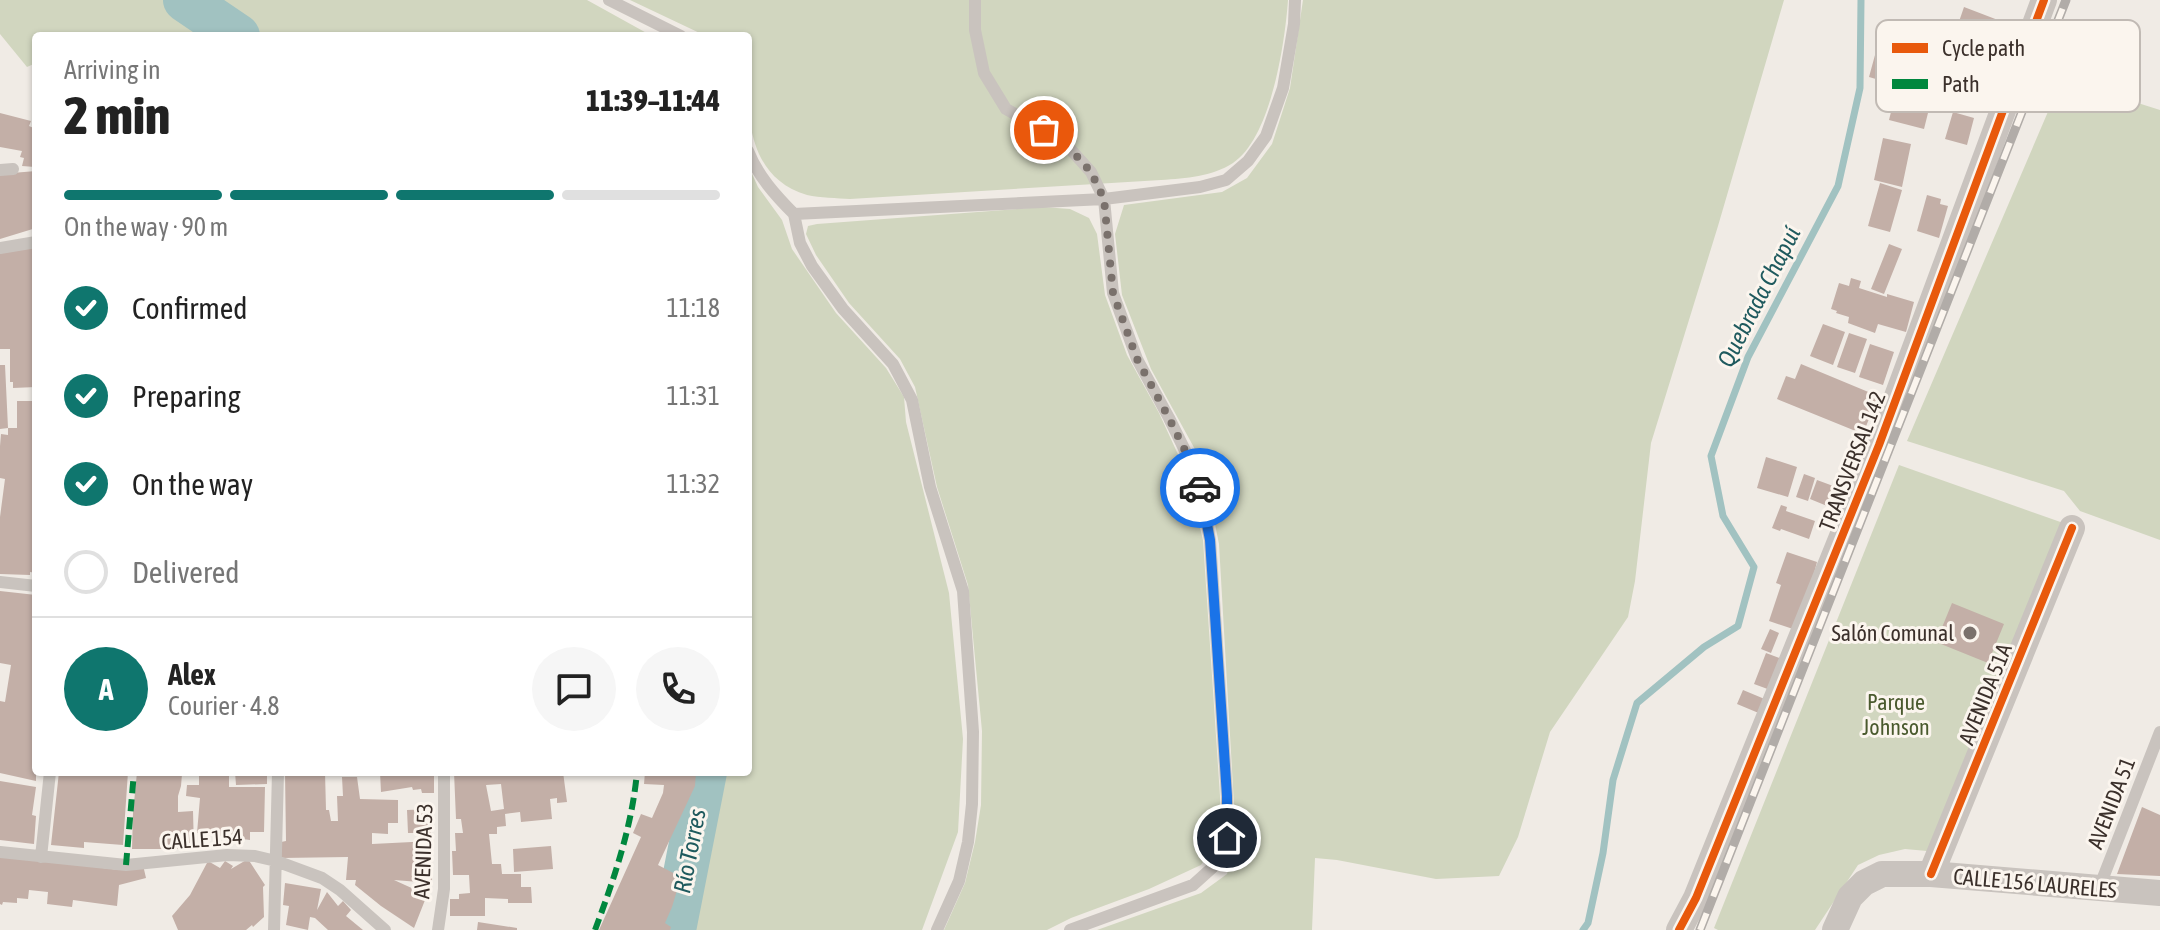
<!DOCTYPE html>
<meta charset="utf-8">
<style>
body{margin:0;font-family:"Asap Condensed",sans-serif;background:#f6f6f6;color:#222;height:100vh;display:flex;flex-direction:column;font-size:30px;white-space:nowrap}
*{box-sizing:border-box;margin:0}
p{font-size:26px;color:#767676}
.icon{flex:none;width:44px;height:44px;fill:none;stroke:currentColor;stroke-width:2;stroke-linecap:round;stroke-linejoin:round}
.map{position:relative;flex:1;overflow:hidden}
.panel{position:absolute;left:32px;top:32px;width:720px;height:744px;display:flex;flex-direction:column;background:#fff;border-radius:8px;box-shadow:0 2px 6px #0004}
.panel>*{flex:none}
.pin{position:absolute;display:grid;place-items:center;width:68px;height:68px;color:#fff;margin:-34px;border:4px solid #fff;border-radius:50%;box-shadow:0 2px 8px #0007}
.courier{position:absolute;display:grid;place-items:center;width:80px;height:80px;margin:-40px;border:6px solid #1a73e8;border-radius:50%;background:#fff;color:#222;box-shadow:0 2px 10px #0007}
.summary em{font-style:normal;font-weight:800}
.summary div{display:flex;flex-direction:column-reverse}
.summary{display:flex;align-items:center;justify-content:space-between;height:136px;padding:0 32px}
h1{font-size:52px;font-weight:800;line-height:60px}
.bar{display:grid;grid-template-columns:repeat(4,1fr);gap:12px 8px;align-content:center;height:96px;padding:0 32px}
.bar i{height:10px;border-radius:6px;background:#e0e0e0}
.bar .on{background:#0f766e}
.bar p{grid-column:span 4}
.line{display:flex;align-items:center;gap:20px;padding:0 32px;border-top:2px solid #e0e0e0}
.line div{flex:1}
.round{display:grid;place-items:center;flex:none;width:84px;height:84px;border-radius:42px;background:#f6f6f6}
ol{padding:0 32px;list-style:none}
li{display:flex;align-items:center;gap:24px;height:88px}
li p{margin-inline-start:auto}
li .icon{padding:8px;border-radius:50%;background:#0f766e;color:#fff;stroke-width:4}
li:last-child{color:#767676}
li i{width:44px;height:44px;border:4px solid #e0e0e0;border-radius:50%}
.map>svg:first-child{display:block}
.green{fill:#d1d6bf}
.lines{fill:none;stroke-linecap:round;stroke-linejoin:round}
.stream{stroke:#a1c2c1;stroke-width:7}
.river{stroke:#a1c2c1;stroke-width:44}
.building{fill:#c3afa7;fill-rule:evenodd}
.lane{stroke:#c9c3be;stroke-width:12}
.street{stroke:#c9c3be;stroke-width:26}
.rail-casing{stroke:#b1aca8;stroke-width:9}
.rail{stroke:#fbf5ee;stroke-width:6;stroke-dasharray:18;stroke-linecap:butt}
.quiet{stroke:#00873e;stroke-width:6;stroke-dasharray:12 6;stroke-linecap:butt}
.cycleway-casing{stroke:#fbf5ee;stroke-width:13}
.cycleway{stroke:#e8590c;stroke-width:8}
.done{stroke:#7a716c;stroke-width:8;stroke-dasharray:0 14.4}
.route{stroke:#1a73e8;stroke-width:10}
.poi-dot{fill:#7a716c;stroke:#fbf5ee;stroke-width:3}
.labels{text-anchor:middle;stroke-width:6;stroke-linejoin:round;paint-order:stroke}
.street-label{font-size:22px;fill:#3b302b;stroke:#fbf5ee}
.poi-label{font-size:22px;fill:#3b302b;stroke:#fbf5ee;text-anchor:end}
.park-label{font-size:22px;fill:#4a5a2e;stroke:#fbf5ee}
.water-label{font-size:24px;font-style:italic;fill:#1f5a5e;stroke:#fbf5ee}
.key{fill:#fbf5ee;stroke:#c1bab4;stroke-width:2}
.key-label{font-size:22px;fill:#3b302b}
</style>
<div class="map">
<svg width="2160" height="930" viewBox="0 0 2160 930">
<rect width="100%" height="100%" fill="#f0ebe5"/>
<path class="green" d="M0 0H587L652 36H36V63L27 67 0 34Z
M630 0H1288C1285 43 1271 138 1233 163 1211 177 1187 178 1161 180L850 199C837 198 820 198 807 195 737 174 748 93 748 36H706Z
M1303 0H1784L1718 226 1651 443 1635 581 1628 617 1550 732 1518 837 1499 876 1436 879 1337 860 1315 858 1312 930H1097L1201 893 1227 874 1236 839 1219 544 1203 464 1151 369 1122 295 1115 234 1124 205 1222 192 1247 178 1272 144 1290 88Z
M2062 79 2160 110V540L2080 511 2064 491 1907 441Z
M748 165 758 187 782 220 792 249 836 313 886 368 904 397 906 422 949 593 963 739 958 832 922 930H674L705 772H748Z
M1043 207 1070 209 1089 218 1097 234 1105 295 1127 355 1159 413 1187 474 1203 540 1220 796V835L1201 865 1149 889 1071 918 1047 930H944L965 883 975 842 981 805 982 731 968 585 937 487 915 387 900 359 849 303 816 255 806 234 808 226 817 224Z
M1899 465 2069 525 1938 852 1905 849 1879 855 1858 865 1815 930H1718L1714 928Z"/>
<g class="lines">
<path class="stream" d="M1583 930 1588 923 1603 853 1613 780 1637 703 1704 647 1738 626 1754 567 1723 516 1711 456 1748 357 1838 186 1860 88 1861 0"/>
<path class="river" d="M185 0 238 36
M674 930 705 772"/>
</g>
<path class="building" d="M1964 7 2011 25 2004 44 1991 38 1983 58 1951 45Z
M1881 33 1929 47 1917 91 1869 77Z
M1896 92 1931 101 1924 129 1889 120Z
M1953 112 1974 118 1967 145 1945 139Z
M0 113 31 121 29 126 36 129 35 167 22 166 24 158 20 157 22 151 0 147Z
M1883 138 1911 144 1902 187 1874 180Z
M36 171V228L0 239V174Z
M1880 183 1902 190 1890 232 1868 226Z
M1927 195 1941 199 1940 204 1948 206 1939 238 1917 231Z
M1889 244 1902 249 1884 294 1871 289Z
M36 247V387L13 388V382H10V349H0V253Z
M1851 278 1861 281 1859 288 1887 297V294L1914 302 1906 332 1878 324 1875 333 1848 323 1849 317 1836 313 1837 311 1831 309 1839 283 1849 286Z
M1823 324 1845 332 1833 365 1810 356Z
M1849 333 1867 339 1855 373 1837 367Z
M1870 344 1894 352 1883 385 1859 377Z
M1801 364 1878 396 1863 434 1777 399 1786 376 1795 379Z
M0 365H5L8 428H17V401H36V573L30 572V575L0 574V517L5 479 0 478V446L1 434 8 435V428L0 429Z
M1766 457 1797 467 1788 497 1757 488Z
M1804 474 1815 478 1808 501 1796 497Z
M1817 480 1844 490 1837 510 1810 499Z
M1781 505 1787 507 1786 511 1815 521 1809 539 1781 529 1780 531 1772 528Z
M1787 552 1817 562 1799 631 1769 621 1781 585 1776 583Z
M0 591 36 595V781L0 773V701L5 702 11 665 0 663Z
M1952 603 2004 624 1988 663 1936 642Z
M1770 629 1779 633 1771 653 1761 649Z
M1766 653 1785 660 1773 691 1754 684Z
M1743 690 1767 700 1761 714 1737 704Z
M59 772H128L123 845 84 842V848L51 845Z
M137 772H177V774H182L181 786 178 796V812L193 811 194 849H132L133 813Z
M199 772H229V787H265L264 832H250V840L197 833 200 798 186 796 187 785H199Z
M235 772H267V784L236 785Z
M285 772H325L326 810H329L331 821H338L337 796H343L342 777H357L360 799 398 800V823H388V834L372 833V844L432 841V883L394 880 427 895 414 928 381 906 355 885 356 880H346L348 857 281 858V842L286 841Z
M380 772H434V793H422L421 789 413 790 412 787 381 792Z
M454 772H563L567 802 557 803V798L550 799 552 819 521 822 520 812 505 814 506 826 497 827V834H489L492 864H501L502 874H521V887H531L532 903H508V899L485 898V916H450V899H459V894L470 893 469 875H453L452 851H456L455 833H463L461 819H456ZM501 784 504 809 491 811 486 785Z
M645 772H696L695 786 658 865 681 877 672 907 665 923 671 927 670 930H599L641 837 633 833 641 814 652 818 663 793 664 785 644 784Z
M0 781 36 787 32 815 36 816 34 844 0 840Z
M2142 807 2160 815V876L2117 874Z
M431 809V833H408L407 810Z
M551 846 553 869 514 872 513 849Z
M0 856 120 870 143 865 146 878 119 885 117 906 73 900 72 907 47 904 48 892 29 890 28 899 17 898V903L3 902 2 905 0 904Z
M248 859 265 885 263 887 264 917 253 927 252 925 246 930H178L172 916 190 895 208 861 220 868 225 861 233 866 231 869Z
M285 883 321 889 317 910 327 892 338 906 343 901 351 910 346 916 363 930H328L315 918 310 917 308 930 286 925 289 906 283 905Z
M478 922 517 928V930H477Z"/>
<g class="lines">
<path class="lane" d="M609 0 681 36
M975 0V30L984 73 1006 109 1063 141 1091 172 1104 199 1113 293 1137 359 1169 418 1198 477 1210 540 1227 796V838L1213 867 1193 885 1070 930
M748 151C758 176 775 195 794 214L1104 199 1200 187 1226 180 1248 161 1266 136 1283 88 1294 24 1295 0
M0 170 13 169
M794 214 800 243 812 266 843 309 893 364 912 400 930 487 963 591 973 732 972 804 968 842 959 881 937 930
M0 248 36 242
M0 582 36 586
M0 852 126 865 227 855 255 856 276 861 322 878 340 890 385 930
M41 857 50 772
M2099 888 2160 732
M274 930 278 772
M438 930 444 889V772"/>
<path class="street" d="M1931 874 2072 528
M1679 930 1696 898 1879 445 2044 0
M1835 930 1850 897 1864 883 1882 874H1931L2160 893"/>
<defs>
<path id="rail" d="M1700 930 2066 0"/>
</defs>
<use href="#rail" class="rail-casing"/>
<use href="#rail" class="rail"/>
<path class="quiet" d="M126 865 134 772
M595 930C614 879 632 827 637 772"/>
<defs>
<path id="cycleway" d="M1931 874 2072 528
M1679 930 1696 898 1879 445 2044 0"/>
</defs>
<use href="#cycleway" class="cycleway-casing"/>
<use href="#cycleway" class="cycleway"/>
</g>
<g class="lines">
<path class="done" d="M1044 130 1063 141 1091 172 1104 199 1113 293 1137 359 1169 418 1198 477 1200 488"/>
<path class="route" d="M1200 488 1210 540 1227 796V838"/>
</g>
<circle class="poi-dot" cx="1970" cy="633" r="8"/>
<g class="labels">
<g class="street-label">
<text transform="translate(1852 461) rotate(-69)" y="8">TRANSVERSAL 142</text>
<text transform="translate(1985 694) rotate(-68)" y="8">AVENIDA 51A</text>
<text transform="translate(2111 803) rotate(-69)" y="8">AVENIDA 51</text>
<text transform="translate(202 839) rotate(-4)" y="8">CALLE 154</text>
<text transform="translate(423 851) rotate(-88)" y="8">AVENIDA 53</text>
<text transform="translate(2035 883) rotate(5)" y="8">CALLE 156 LAURELES</text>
</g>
<g class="poi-label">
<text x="1954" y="641">Salón Comunal</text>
</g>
<g class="park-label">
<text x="1896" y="710">Parque<tspan x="1896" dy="25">Johnson</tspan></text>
</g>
<g class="water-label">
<text transform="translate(1759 297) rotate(-63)" y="8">Quebrada Chapuí</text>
<text transform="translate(690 851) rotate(-79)" y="8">Río Torres</text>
</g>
</g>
<rect x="1876" y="20" width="264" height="92" rx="12" class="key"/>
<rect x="1892" y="43" width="36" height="10" fill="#e8590c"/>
<rect x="1892" y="79" width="36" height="10" fill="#00873e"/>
<g class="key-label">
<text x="1942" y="56">Cycle path</text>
<text x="1942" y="92">Path</text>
</g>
</svg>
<div class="pin" style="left:1044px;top:130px;background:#ea580c"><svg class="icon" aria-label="bag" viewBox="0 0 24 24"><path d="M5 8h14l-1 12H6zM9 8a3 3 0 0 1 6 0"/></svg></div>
<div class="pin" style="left:1227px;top:838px;background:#1f2937"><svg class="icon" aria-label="home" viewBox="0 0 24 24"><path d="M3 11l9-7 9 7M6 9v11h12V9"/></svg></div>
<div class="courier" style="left:1200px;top:488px"><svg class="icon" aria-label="car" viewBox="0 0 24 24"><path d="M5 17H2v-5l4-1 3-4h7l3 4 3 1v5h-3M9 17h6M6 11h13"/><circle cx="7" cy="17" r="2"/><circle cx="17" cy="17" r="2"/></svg></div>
<section class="panel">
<div class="summary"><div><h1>2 min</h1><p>Arriving in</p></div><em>11:39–11:44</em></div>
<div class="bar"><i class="on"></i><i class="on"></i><i class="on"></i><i></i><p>On the way · 90 m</p></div>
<ol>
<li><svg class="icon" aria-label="check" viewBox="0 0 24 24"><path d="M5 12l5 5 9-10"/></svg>Confirmed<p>11:18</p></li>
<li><svg class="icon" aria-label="check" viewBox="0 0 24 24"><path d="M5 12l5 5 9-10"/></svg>Preparing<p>11:31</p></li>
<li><svg class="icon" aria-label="check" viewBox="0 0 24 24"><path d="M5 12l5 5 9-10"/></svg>On the way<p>11:32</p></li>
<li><i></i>Delivered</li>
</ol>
<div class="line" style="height:144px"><b class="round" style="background:#0f766e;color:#fff">A</b><div><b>Alex</b><p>Courier · 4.8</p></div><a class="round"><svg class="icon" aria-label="chat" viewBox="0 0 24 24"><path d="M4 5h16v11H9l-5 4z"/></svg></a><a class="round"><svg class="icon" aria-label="phone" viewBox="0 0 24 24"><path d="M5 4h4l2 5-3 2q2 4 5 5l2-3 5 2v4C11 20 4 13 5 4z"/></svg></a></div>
</section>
</div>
